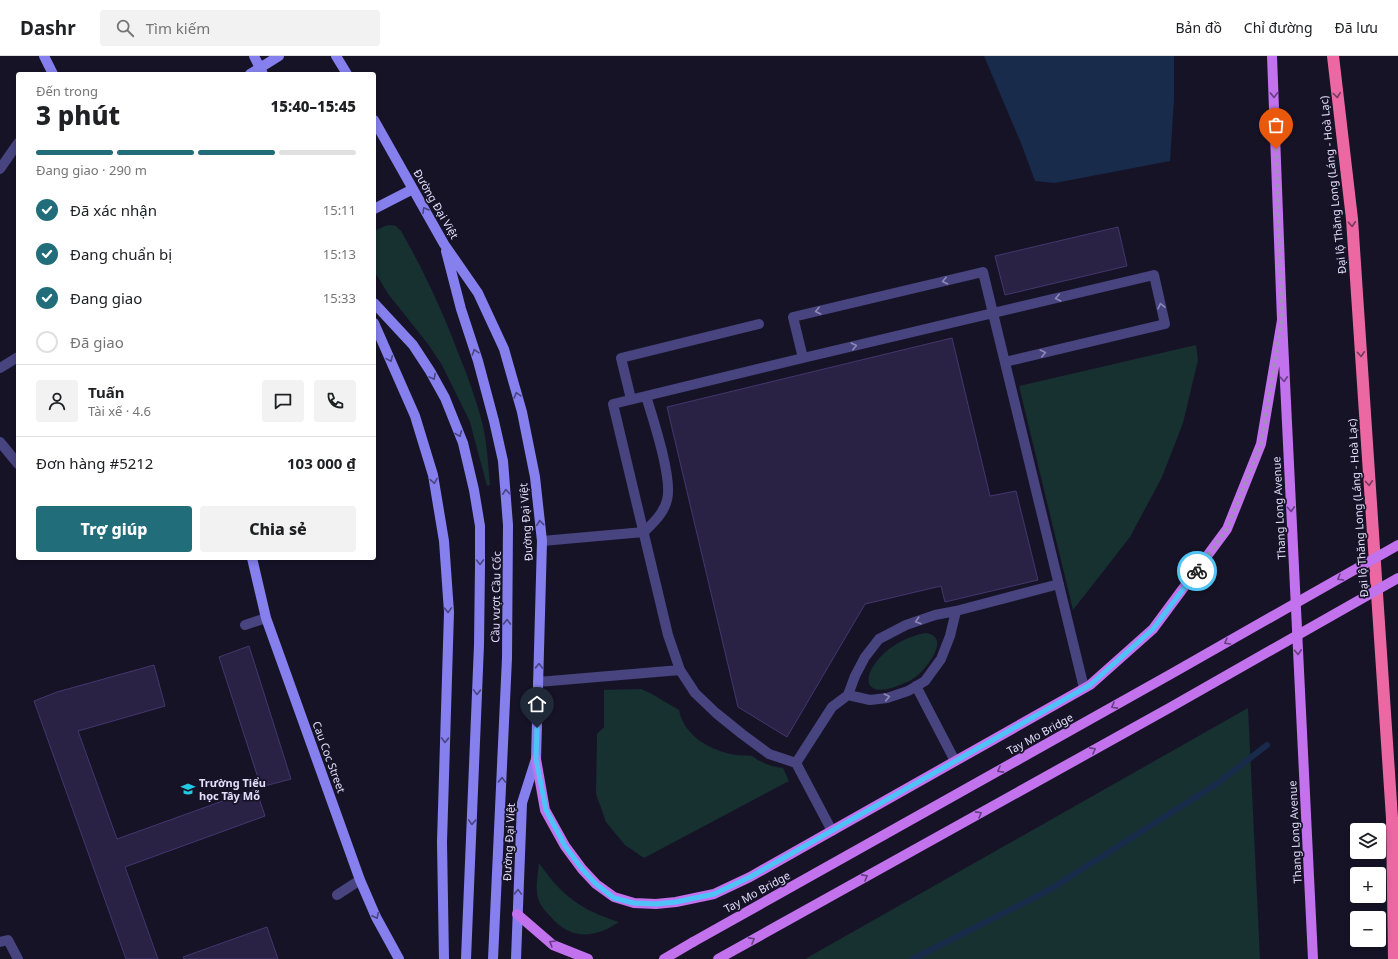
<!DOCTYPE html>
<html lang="vi">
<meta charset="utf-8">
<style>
body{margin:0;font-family:"Noto Sans",sans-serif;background:#f2f2f2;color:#202124;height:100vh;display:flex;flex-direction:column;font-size:15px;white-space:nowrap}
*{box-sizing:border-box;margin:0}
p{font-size:13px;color:#757577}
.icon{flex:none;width:22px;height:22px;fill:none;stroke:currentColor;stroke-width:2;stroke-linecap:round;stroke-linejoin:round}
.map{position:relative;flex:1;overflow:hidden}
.details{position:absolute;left:16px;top:16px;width:360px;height:488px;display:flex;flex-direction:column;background:#fff;border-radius:4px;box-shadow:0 2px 6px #0003}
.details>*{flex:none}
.controls{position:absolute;left:1350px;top:767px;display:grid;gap:8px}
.controls a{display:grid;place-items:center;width:36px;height:36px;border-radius:4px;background:#fff;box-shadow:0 2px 6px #0003;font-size:20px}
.pin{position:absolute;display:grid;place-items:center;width:34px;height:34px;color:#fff;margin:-41px -17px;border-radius:50% 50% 50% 0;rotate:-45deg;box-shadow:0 0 4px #0007}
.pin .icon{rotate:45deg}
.courier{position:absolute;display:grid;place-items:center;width:40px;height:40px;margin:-20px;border:3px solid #4fc3f7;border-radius:50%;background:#fff;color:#222;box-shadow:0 1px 5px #0007}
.overview em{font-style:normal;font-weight:800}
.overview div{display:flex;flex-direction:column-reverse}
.overview{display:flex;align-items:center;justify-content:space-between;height:68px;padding:0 20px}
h1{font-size:26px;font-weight:800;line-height:30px}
.bar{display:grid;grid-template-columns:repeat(4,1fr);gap:6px 4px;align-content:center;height:48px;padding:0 20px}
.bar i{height:5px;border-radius:3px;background:#e0e0e0}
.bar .current{background:#216d79}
.bar p{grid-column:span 4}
.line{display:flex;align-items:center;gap:10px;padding:0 20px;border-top:1px solid #e0e0e0}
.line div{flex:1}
.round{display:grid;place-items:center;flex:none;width:42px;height:42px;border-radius:4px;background:#f2f2f2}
ol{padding:0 20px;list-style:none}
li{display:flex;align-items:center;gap:12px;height:44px}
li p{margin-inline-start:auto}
li .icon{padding:4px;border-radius:50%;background:#216d79;color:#fff;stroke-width:4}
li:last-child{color:#757577}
li i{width:22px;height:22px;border:2px solid #e0e0e0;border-radius:50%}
.button{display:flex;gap:8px;margin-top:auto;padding:8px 20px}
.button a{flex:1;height:46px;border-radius:4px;background:#216d79;color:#fff;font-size:16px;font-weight:800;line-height:46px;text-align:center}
.button a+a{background:#f2f2f2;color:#202124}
header{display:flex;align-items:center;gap:24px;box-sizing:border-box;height:56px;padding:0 20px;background:#fff;border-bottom:1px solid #e0e0e0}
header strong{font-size:19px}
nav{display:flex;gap:22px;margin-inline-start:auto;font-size:14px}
.search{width:280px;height:36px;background:#f2f2f2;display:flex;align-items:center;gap:10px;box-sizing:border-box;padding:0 14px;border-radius:4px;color:#757577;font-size:15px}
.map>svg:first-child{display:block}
.green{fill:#173030}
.water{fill:#182b4b}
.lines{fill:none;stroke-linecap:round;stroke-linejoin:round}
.stream{stroke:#182b4b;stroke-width:6}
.building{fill:#2a2245;stroke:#43376e}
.lane{stroke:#484480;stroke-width:10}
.street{stroke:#484480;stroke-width:10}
.secondary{stroke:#8680ee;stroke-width:10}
.primary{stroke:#c272ed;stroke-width:10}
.highway{stroke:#eb68a3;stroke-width:12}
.primary-bridge{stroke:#c272ed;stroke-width:10}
.oneway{stroke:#643e80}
.oneway2{stroke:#76395f}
.oneway3{stroke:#494481}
.oneway4{stroke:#8d89b7}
.done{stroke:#9a96b1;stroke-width:4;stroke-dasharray:0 7.2}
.route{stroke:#4fc3f7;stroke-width:5}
.labels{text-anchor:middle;stroke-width:3.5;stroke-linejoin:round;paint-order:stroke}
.street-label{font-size:11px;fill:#e1ddfb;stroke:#171327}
.poi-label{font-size:11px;font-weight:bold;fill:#e1ddfb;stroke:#171327;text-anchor:start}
</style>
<header>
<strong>Dashr</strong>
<div class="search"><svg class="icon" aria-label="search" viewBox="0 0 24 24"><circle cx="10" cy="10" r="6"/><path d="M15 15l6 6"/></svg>Tìm kiếm</div>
<nav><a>Bản đồ</a><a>Chỉ đường</a><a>Đã lưu</a></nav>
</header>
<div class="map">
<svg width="1398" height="903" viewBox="0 0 1398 903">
<rect width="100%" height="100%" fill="#171327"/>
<path class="green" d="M390 169 396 170 401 175C424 215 443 256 459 299 468 321 476 343 482 366 487 386 488 408 490 429L487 430 470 366 442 309 428 288 389 239 374 215V175L385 170Z
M1196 289 1198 304 1183 367 1162 421 1130 481 1073 554 1019 330Z
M925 577C951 580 929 609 919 618 913 624 905 627 897 630 877 639 859 632 874 609 885 592 905 581 925 577Z
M641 633 650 637 679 654C684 681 712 695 736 699 741 700 747 699 752 700 754 701 757 704 760 705 768 709 774 711 783 712L789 725 644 802 625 789 606 766 596 738 597 678 604 671V634Z
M1248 652 1260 903H805Z
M539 807C562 840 581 854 619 866 594 883 570 884 550 860 545 855 540 849 538 842 535 831 538 818 539 807Z"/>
<path class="water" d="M984 0H1174V44L1170 105 1055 127 1035 125 1021 87Z"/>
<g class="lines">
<path class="stream" d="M913 903 1049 834 1218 727 1267 689"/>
</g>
<path class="building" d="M1118 171 1127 210 1005 239 995 200Z
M952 282 990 440 1016 435 1038 524 945 546 941 530 865 548 787 681 738 651 667 351Z
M249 590 291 723 261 731 219 601Z
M154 609 165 650 78 675 117 783 256 733 265 760 125 811 158 903H126L34 645 57 636Z
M267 871 278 903H184L183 901Z"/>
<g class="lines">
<path class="lane" d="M803 302 793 261 983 216 1084 632
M0 312 18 301
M631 343 621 302 759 268
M0 386 18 408
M542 485 644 476C653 467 664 457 667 444 673 423 653 363 646 340
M245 569 266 562
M538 626 680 614
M916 630 955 705
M848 639 870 644 887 642 908 635 925 625 941 603 950 580 956 555
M796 707 832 651 848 639 855 620 865 601 879 583 906 569 935 559 956 555 1059 528
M832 775 796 707 769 698 742 678 716 657 695 637 680 614 668 579 613 348 803 302 1154 219 1165 268 1005 306
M337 839 360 824
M0 886 8 884 18 903"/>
<path class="street" d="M0 113 18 87"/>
<path class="secondary" d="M44 0 53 18
M254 0 263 18
M336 0 347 18
M250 18 279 0
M374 64 444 188 478 237 504 293 522 356 535 421 542 485 536 703 522 747 516 903
M374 153 413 133
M446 195 461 253 478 305 494 365 503 405 508 469 507 602 493 903
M374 247 413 289 430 315 445 342 463 387 474 434 480 470V510L479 589 466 903
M374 267 415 360 433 419 444 485 449 556 442 786 444 903
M252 502 266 562 360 824 376 861 399 903"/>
<path class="primary" d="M1272 0 1282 264 1313 903
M536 703 545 754 565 790 582 813 596 828 614 841 634 847 656 848 676 846 714 838 750 821 1090 629 1153 573 1227 473 1261 388 1282 264
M517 858 553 889 588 903
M664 903 693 886"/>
<path class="highway" d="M1333 0 1352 163 1392 762 1394 903"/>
<path class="primary-bridge" d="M693 886 1171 618 1398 489
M718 903 1171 651 1398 522"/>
</g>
<defs><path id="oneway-chevron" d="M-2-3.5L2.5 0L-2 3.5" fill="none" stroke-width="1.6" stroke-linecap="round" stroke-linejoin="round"/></defs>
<g class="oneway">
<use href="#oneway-chevron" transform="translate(1274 39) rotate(88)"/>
<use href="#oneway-chevron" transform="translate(1284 323) rotate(87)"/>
<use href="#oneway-chevron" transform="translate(1291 453) rotate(87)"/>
<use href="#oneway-chevron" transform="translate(1340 522) rotate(150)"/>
<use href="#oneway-chevron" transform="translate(1227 586) rotate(150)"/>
<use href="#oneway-chevron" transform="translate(1298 596) rotate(87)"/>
<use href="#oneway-chevron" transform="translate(1114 650) rotate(151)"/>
<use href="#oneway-chevron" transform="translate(1093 694) rotate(-29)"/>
<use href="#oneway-chevron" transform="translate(1000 714) rotate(151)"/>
<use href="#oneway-chevron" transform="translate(979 758) rotate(-29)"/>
<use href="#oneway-chevron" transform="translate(865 821) rotate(-29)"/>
<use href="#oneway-chevron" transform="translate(752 884) rotate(-29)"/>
<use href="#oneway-chevron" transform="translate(552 887) rotate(-149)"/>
</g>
<g class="oneway2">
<use href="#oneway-chevron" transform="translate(1337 39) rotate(83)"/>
<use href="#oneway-chevron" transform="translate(1352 168) rotate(86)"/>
<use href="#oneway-chevron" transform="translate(1361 298) rotate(86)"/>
<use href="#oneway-chevron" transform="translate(1369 427) rotate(86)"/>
</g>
<g class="oneway3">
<use href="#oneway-chevron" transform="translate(425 154) rotate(-120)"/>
<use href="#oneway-chevron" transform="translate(475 296) rotate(-108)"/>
<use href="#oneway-chevron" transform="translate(390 303) rotate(66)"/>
<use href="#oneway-chevron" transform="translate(433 321) rotate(62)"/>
<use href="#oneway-chevron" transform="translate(517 339) rotate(-106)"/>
<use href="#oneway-chevron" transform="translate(459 378) rotate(68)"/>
<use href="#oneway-chevron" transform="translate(434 425) rotate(80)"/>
<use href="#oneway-chevron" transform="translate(506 436) rotate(-94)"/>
<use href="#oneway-chevron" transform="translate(540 467) rotate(-96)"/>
<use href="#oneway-chevron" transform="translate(480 506) rotate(89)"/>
<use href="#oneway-chevron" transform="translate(448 554) rotate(88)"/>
<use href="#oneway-chevron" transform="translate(507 566) rotate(-89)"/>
<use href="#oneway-chevron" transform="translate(539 610) rotate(-88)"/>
<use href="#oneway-chevron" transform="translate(477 636) rotate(92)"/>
<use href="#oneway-chevron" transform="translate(445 684) rotate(92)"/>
<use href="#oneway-chevron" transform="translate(502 724) rotate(-88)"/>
<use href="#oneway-chevron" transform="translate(472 766) rotate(92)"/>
<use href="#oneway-chevron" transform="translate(518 836) rotate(-88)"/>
<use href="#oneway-chevron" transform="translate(376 860) rotate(64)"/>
</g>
<g class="oneway4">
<use href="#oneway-chevron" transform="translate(945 225) rotate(167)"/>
<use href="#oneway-chevron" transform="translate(1058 242) rotate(167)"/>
<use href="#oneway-chevron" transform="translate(1161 250) rotate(-103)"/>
<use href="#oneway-chevron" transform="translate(818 255) rotate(167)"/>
<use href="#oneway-chevron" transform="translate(854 290) rotate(-13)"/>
<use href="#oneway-chevron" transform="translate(1043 297) rotate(-13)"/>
<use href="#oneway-chevron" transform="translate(918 565) rotate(162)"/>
<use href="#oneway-chevron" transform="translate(887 641) rotate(-12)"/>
</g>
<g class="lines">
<path class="done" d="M1197 515 1227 473 1261 388 1282 264 1276 93"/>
<path class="route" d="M537 672 536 703 546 754 565 790 582 813 596 828 614 842 634 847 656 848 676 846 714 838 750 821 1090 629 1153 573 1197 515"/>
</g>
<defs>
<symbol id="school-bare" viewBox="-9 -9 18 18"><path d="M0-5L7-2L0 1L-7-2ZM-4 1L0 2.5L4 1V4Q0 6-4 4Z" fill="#22c9e2" stroke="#171327" stroke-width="2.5" paint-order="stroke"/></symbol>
</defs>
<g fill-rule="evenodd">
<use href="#school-bare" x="178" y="723" width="20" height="20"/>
</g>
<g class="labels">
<g class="street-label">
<text transform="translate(1333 129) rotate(-96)" y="4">Đại lộ Thăng Long (Láng - Hoà Lạc)</text>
<text transform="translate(436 148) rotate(60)" y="4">Đường Đại Việt</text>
<text transform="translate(1279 452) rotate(-93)" y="4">Thang Long Avenue</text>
<text transform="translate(1358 452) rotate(-94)" y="4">Đại lộ Thăng Long (Láng - Hoà Lạc)</text>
<text transform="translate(526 466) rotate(-94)" y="4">Đường Đại Việt</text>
<text transform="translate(496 541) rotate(-89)" y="4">Cầu vượt Cầu Cốc</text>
<text transform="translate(1040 678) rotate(-29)" y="4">Tay Mo Bridge</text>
<text transform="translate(329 701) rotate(70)" y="4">Cau Coc Street</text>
<text transform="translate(1295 776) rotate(-93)" y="4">Thang Long Avenue</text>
<text transform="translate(509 786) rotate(-87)" y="4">Đường Đại Việt</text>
<text transform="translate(757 836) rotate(-29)" y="4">Tay Mo Bridge</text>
</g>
<g class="poi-label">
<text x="199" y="731">Trường Tiểu<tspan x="199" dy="13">học Tây Mỗ</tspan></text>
</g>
</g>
</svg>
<div class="controls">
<a><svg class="icon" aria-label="layers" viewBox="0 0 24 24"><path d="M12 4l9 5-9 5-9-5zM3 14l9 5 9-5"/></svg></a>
<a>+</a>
<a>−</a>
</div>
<div class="pin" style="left:1276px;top:93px;background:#ea580c"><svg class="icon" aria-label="bag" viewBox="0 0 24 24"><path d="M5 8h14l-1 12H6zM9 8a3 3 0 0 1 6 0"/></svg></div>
<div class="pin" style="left:537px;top:672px;background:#1f2937"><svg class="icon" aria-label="home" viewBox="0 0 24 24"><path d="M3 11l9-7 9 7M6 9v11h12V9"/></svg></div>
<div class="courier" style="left:1197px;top:515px"><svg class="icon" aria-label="bike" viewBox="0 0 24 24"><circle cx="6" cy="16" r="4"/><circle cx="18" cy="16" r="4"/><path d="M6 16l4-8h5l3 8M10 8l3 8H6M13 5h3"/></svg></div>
<section class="details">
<div class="overview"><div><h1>3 phút</h1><p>Đến trong</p></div><em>15:40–15:45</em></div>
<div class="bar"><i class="current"></i><i class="current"></i><i class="current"></i><i></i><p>Đang giao · 290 m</p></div>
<ol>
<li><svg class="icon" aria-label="check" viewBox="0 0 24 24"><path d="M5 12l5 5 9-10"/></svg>Đã xác nhận<p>15:11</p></li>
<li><svg class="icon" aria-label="check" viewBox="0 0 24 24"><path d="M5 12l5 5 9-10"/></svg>Đang chuẩn bị<p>15:13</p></li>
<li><svg class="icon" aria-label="check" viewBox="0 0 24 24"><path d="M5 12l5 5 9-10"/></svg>Đang giao<p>15:33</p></li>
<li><i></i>Đã giao</li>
</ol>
<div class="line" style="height:72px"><a class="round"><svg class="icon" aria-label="person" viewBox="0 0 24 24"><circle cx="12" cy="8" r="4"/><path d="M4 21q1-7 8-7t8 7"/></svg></a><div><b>Tuấn</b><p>Tài xế · 4.6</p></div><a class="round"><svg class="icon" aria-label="chat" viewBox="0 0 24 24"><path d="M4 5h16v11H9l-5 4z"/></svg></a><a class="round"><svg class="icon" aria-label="phone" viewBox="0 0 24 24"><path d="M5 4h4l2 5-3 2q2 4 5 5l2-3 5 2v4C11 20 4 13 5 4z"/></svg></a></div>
<div class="line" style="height:52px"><div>Đơn hàng #5212</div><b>103 000 ₫</b></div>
<div class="button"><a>Trợ giúp</a><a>Chia sẻ</a></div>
</section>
</div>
